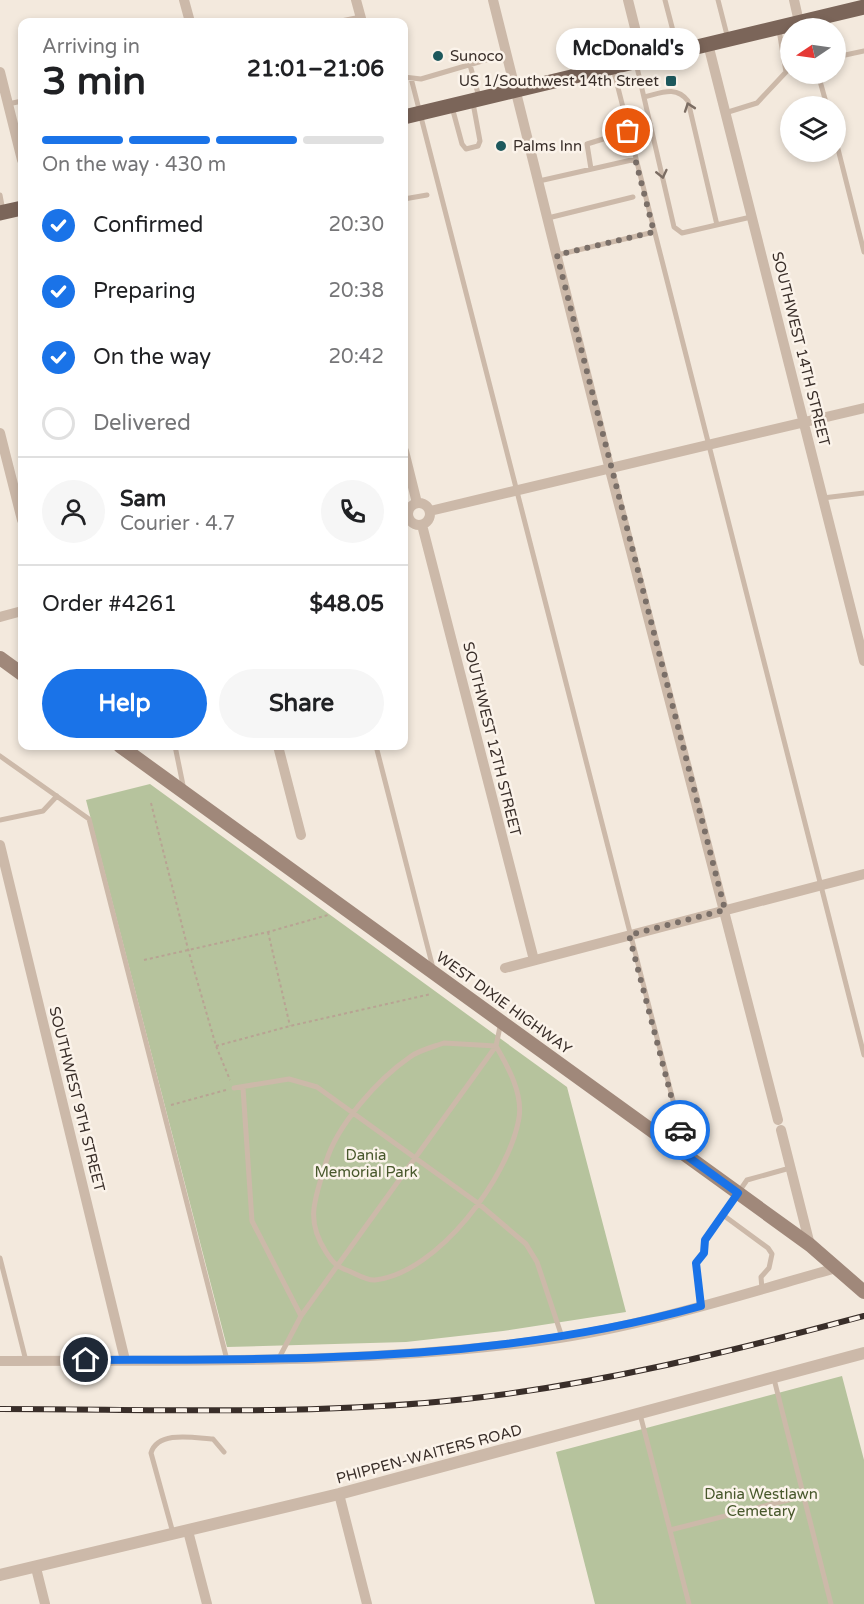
<!DOCTYPE html>
<meta charset="utf-8">
<style>
body{margin:0;font-family:"Varela Round",sans-serif;background:#f6f6f6;color:#202124;height:100vh;display:flex;flex-direction:column;font-size:22px;white-space:nowrap}
*{box-sizing:border-box;margin:0}
p{font-size:20px;color:#757577}
.icon{flex:none;width:33px;height:33px;fill:none;stroke:currentColor;stroke-width:2;stroke-linecap:round;stroke-linejoin:round}
.map{position:relative;flex:1;overflow:hidden}
.side{position:absolute;left:18px;top:18px;width:390px;height:732px;display:flex;flex-direction:column;background:#fff;border-radius:12px;box-shadow:0 3px 9px #0003}
.side>*{flex:none}
.needle{width:39px;rotate:257deg}
.buttons{position:absolute;left:780px;top:18px;display:grid;gap:12px}
.buttons a{display:grid;place-items:center;width:66px;height:66px;border-radius:50%;background:#fff;box-shadow:0 3px 9px #0003;font-size:30px}
.pin{position:absolute;display:grid;place-items:center;width:51px;height:51px;color:#fff;margin:-26px;border:3px solid #fff;border-radius:50%;box-shadow:0 2px 6px #0007}
.courier{position:absolute;display:grid;place-items:center;width:60px;height:60px;margin:-30px;border:4px solid #1a73e8;border-radius:50%;background:#fff;color:#222;box-shadow:0 2px 8px #0007}
.bubble{position:absolute;height:42px;border-radius:21px;background:#fff;box-shadow:0 3px 9px #0003;font-size:20px;font-weight:700;line-height:42px;text-align:center}
.head em{font-style:normal;font-weight:700}
.head div{display:flex;flex-direction:column-reverse}
.head{display:flex;align-items:center;justify-content:space-between;height:102px;padding:0 24px}
h1{font-size:39px;font-weight:700;line-height:45px}
.bar{display:grid;grid-template-columns:repeat(4,1fr);gap:9px 6px;align-content:center;height:72px;padding:0 24px}
.bar i{height:8px;border-radius:4px;background:#e0e0e0}
.bar .current{background:#1a73e8}
.bar p{grid-column:span 4}
.line{display:flex;align-items:center;gap:15px;padding:0 24px;border-top:2px solid #e0e0e0}
.line div{flex:1}
.round{display:grid;place-items:center;flex:none;width:63px;height:63px;border-radius:32px;background:#f6f6f6}
ol{padding:0 24px;list-style:none}
li{display:flex;align-items:center;gap:18px;height:66px}
li p{margin-inline-start:auto}
li .icon{padding:6px;border-radius:50%;background:#1a73e8;color:#fff;stroke-width:4}
li:last-child{color:#757577}
li i{width:33px;height:33px;border:3px solid #e0e0e0;border-radius:50%}
.action{display:flex;gap:12px;margin-top:auto;padding:12px 24px}
.action a{flex:1;height:69px;border-radius:36px;background:#1a73e8;color:#fff;font-size:24px;font-weight:700;line-height:69px;text-align:center}
.action a+a{background:#f6f6f6;color:#202124}
.map>svg:first-child{display:block}
.green{fill:#b6c39d}
.lines{fill:none;stroke-linecap:round;stroke-linejoin:round}
.path{stroke:#b8a393;stroke-width:2;stroke-dasharray:3 3;stroke-linecap:butt}
.service{stroke:#ccb9a9;stroke-width:5}
.minor{stroke:#ccb9a9;stroke-width:10}
.tertiary{stroke:#ccb9a9;stroke-width:12}
.secondary{stroke:#a0887a;stroke-width:14}
.primary{stroke:#7b6559;stroke-width:15}
.rail-casing{stroke:#392e29;stroke-width:6}
.rail{stroke:#fbf3ea;stroke-width:4;stroke-dasharray:11;stroke-linecap:butt}
.oneway{stroke:#7b6d63}
.done{stroke:#7a6f68;stroke-width:6;stroke-dasharray:0 10.8}
.route{stroke:#1a73e8;stroke-width:8}
.poi-dot{fill:#1d585c;stroke:#fbf3ea;stroke-width:2}
.labels{text-anchor:middle;stroke-width:5;stroke-linejoin:round;paint-order:stroke}
.poi-label{font-size:15px;fill:#392e29;stroke:#fbf3ea;text-anchor:start}
.street-label{font-size:15px;fill:#392e29;stroke:#fbf3ea}
.park-label{font-size:15px;fill:#48582c;stroke:#fbf3ea}
</style>
<div class="map">
<svg width="864" height="1604" viewBox="0 0 864 1604">
<rect width="100%" height="100%" fill="#f3e9dd"/>
<path class="green" d="M150 784 567 1087 626 1312 503 1331 406 1342 227 1347 86 800Z
M842 1376 864 1460V1604H595L556 1452Z"/>
<g class="lines">
<path class="path" d="M151 803 188 949 216 1046 230 1080
M268 932 290 1026
M144 960 268 932 328 915
M216 1046 290 1026 431 994
M171 1105 226 1090"/>
<path class="service" d="M665 0 678 50
M718 0 728 39
M336 22 361 17
M836 57 864 51
M636 63 674 227 682 233 751 217
M470 65 479 97
M613 68 864 1055
M818 74 827 106
M404 77 421 79 506 54
M411 78 686 1151
M644 97C661 93 676 85 688 101L717 225
M8 104 22 101
M452 107 462 144 466 149 478 146 480 141 473 103
M725 113 757 103 786 72 779 30
M836 141 864 252
M591 169 587 144 629 131
M539 181 636 159
M0 195 3 211
M404 199 427 195
M548 218 633 197
M557 255 654 232
M823 498 864 493
M175 746 184 790
M376 746 433 968
M0 756 89 819 227 1360
M0 820 43 811 57 796
M444 1043 496 1046C508 1067 523 1093 519 1118 509 1177 438 1273 375 1280 368 1281 356 1274 349 1271 337 1267 333 1263 326 1252 304 1218 316 1198 326 1162 337 1125 378 1079 410 1057 419 1050 433 1047 444 1043Z
M234 1088 289 1079 317 1087 479 1204 526 1244 537 1262 562 1337
M243 1088 252 1221 301 1316
M723 1215 768 1248 772 1254 769 1268 761 1277 762 1289
M0 1258 26 1361
M701 1306 696 1263 704 1253 705 1241 747 1180 790 1168
M279 1358 301 1316 496 1046 501 1022
M774 1379 831 1604
M640 1414 689 1604
M670 1530 804 1496
M173 1533 151 1453C158 1430 195 1438 213 1439L224 1452"/>
<path class="minor" d="M184 0 190 22
M356 0 362 22
M493 0 610 470 778 1120
M628 0 643 60
M794 0 799 22
M708 44 864 661
M0 72 22 160
M0 433 22 520
M404 451 417 503
M408 514a11 11 0 1 1 22 0a11 11 0 1 1-22 0Z
M430 511 864 408
M422 525 534 960
M0 617 22 611
M278 746 301 835
M0 845 125 1360
M505 968 864 874
M781 1130 810 1245
M0 1361C182 1360 366 1365 546 1340 645 1326 741 1295 836 1268
M339 1494 367 1604
M188 1531 207 1604
M36 1568 45 1604"/>
<path class="tertiary" d="M0 1575 339 1494 864 1353"/>
<path class="secondary" d="M0 658 22 674
M120 746 810 1245 864 1292"/>
<path class="primary" d="M404 117 864 7
M0 213 22 208"/>
<defs>
<path id="rail" d="M0 1409C155 1409 312 1416 466 1399 601 1384 733 1351 864 1316"/>
</defs>
<use href="#rail" class="rail-casing"/>
<use href="#rail" class="rail"/>
</g>
<defs><path id="oneway-chevron" d="M-2-3.5L2.5 0L-2 3.5" fill="none" stroke-width="1.6" stroke-linecap="round" stroke-linejoin="round" transform="scale(1.5)"/></defs>
<g class="oneway">
<use href="#oneway-chevron" transform="translate(689 107) rotate(-109)"/>
<use href="#oneway-chevron" transform="translate(662 174) rotate(77)"/>
</g>
<g class="lines">
<path class="done" d="M628 131 654 232 557 255 725 910 629 935 680 1130"/>
<path class="route" d="M86 1360C297 1359 495 1363 701 1306L696 1263 704 1253 705 1240 738 1193 687 1156 680 1130"/>
</g>
<g class="poi-dot">
<circle cx="438" cy="56" r="6"/>
<rect x="665" y="75" width="12" height="12" rx="3"/>
<circle cx="501" cy="146" r="6"/>
</g>
<g class="labels">
<g class="poi-label">
<text x="450" y="61">Sunoco</text>
<text x="659" y="86" text-anchor="end">US 1/Southwest 14th Street</text>
<text x="513" y="151">Palms Inn</text>
</g>
<g class="street-label">
<text transform="translate(801 349) rotate(76)" y="5">SOUTHWEST 14TH STREET</text>
<text transform="translate(492 739) rotate(76)" y="5">SOUTHWEST 12TH STREET</text>
<text transform="translate(504 1003) rotate(36)" y="5">WEST DIXIE HIGHWAY</text>
<text transform="translate(77 1099) rotate(76)" y="5">SOUTHWEST 9TH STREET</text>
<text transform="translate(429 1454) rotate(-15)" y="5">PHIPPEN-WAITERS ROAD</text>
</g>
<g class="park-label">
<text x="366" y="1160">Dania<tspan x="366" dy="17">Memorial Park</tspan></text>
<text x="761" y="1499">Dania Westlawn<tspan x="761" dy="17">Cemetary</tspan></text>
</g>
</g>
</svg>
<div class="buttons">
<a><svg class="needle" viewBox="-14 -14 28 28"><path d="M0-13l5 13h-10z" fill="#e53935"/><path d="M0 13l5-13h-10z" fill="#757577"/></svg></a>
<a><svg class="icon" aria-label="layers" viewBox="0 0 24 24"><path d="M12 4l9 5-9 5-9-5zM3 14l9 5 9-5"/></svg></a>
</div>
<div class="pin" style="left:628px;top:131px;background:#ea580c"><svg class="icon" aria-label="bag" viewBox="0 0 24 24"><path d="M5 8h14l-1 12H6zM9 8a3 3 0 0 1 6 0"/></svg></div>
<div class="pin" style="left:86px;top:1360px;background:#1f2937"><svg class="icon" aria-label="home" viewBox="0 0 24 24"><path d="M3 11l9-7 9 7M6 9v11h12V9"/></svg></div>
<div class="courier" style="left:680px;top:1130px"><svg class="icon" aria-label="car" viewBox="0 0 24 24"><path d="M5 17H2v-5l4-1 3-4h7l3 4 3 1v5h-3M9 17h6M6 11h13"/><circle cx="7" cy="17" r="2"/><circle cx="17" cy="17" r="2"/></svg></div>
<div class="bubble" style="left:556px;top:28px;width:144px">McDonald's</div>
<section class="side">
<div class="head"><div><h1>3 min</h1><p>Arriving in</p></div><em>21:01–21:06</em></div>
<div class="bar"><i class="current"></i><i class="current"></i><i class="current"></i><i></i><p>On the way · 430 m</p></div>
<ol>
<li><svg class="icon" aria-label="check" viewBox="0 0 24 24"><path d="M5 12l5 5 9-10"/></svg>Confirmed<p>20:30</p></li>
<li><svg class="icon" aria-label="check" viewBox="0 0 24 24"><path d="M5 12l5 5 9-10"/></svg>Preparing<p>20:38</p></li>
<li><svg class="icon" aria-label="check" viewBox="0 0 24 24"><path d="M5 12l5 5 9-10"/></svg>On the way<p>20:42</p></li>
<li><i></i>Delivered</li>
</ol>
<div class="line" style="height:108px"><a class="round"><svg class="icon" aria-label="person" viewBox="0 0 24 24"><circle cx="12" cy="8" r="4"/><path d="M4 21q1-7 8-7t8 7"/></svg></a><div><b>Sam</b><p>Courier · 4.7</p></div><a class="round"><svg class="icon" aria-label="phone" viewBox="0 0 24 24"><path d="M5 4h4l2 5-3 2q2 4 5 5l2-3 5 2v4C11 20 4 13 5 4z"/></svg></a></div>
<div class="line" style="height:78px"><div>Order #4261</div><b>$48.05</b></div>
<div class="action"><a>Help</a><a>Share</a></div>
</section>
</div>
